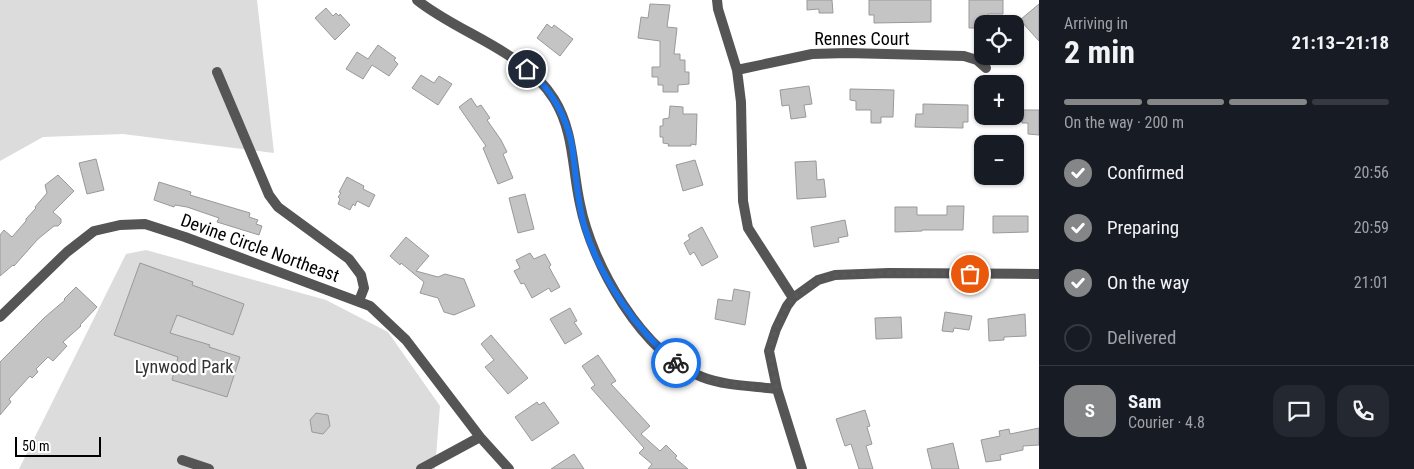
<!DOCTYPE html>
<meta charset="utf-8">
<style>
body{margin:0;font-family:"Roboto Condensed",sans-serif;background:#242831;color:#f1f3f6;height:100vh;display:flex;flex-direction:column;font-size:19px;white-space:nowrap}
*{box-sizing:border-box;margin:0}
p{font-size:16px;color:#9ea1a6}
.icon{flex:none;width:28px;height:28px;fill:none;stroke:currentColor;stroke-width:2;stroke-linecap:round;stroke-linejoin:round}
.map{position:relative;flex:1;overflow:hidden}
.side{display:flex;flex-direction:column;background:#171b24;width:375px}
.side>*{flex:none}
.buttons{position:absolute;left:974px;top:15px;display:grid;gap:10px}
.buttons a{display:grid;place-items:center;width:50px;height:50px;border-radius:10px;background:#171b24;box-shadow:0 1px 4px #0004;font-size:25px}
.scale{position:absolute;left:15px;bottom:12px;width:86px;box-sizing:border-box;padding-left:5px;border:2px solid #000;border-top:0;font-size:14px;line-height:18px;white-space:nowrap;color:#000;-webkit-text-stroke:4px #fff;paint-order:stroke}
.pin{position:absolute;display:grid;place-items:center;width:42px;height:42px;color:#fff;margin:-21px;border:2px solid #fff;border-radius:50%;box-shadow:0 1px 5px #0007}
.courier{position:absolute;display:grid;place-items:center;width:50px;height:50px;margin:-25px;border:4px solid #1a73e8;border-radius:50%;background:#fff;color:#222;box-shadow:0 1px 6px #0007}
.head em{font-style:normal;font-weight:700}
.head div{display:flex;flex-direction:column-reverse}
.head{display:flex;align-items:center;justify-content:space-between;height:85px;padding:0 25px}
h1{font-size:32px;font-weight:700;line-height:38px}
.bar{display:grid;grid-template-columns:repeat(4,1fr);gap:8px 5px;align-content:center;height:60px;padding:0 25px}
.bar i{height:6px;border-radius:4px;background:#363941}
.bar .active{background:#858687}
.bar p{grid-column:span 4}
.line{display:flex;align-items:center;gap:12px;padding:0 25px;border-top:1px solid #363941}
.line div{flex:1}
.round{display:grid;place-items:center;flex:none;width:52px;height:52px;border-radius:15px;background:#242831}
ol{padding:0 25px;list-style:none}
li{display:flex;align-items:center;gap:15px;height:55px}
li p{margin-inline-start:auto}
li .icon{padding:5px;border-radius:50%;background:#858687;color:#fff;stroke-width:4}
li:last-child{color:#9ea1a6}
li i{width:28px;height:28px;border:2px solid #363941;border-radius:50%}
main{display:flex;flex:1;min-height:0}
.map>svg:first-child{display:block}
.green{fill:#dcdcdc}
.building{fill:#c4c4c4;stroke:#999}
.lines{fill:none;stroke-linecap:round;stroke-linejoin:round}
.minor{stroke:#555;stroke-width:10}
.done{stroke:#595959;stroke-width:5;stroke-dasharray:0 9}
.route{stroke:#1a73e8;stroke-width:6}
.labels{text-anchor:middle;stroke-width:4.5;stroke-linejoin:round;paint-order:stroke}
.street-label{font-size:18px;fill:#000;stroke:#fff}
.park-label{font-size:18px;fill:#333;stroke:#fff}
</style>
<main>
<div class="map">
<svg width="1039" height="469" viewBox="0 0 1039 469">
<rect width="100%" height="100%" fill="#fff"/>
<path class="green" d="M0 0H257L274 153 123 134 43 137 0 161Z
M146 250 326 300 388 332 440 406 435 469H19L126 254Z"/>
<path class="building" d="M807 0H832L833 13H819V9L807 10Z
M869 0H931V22L874 23V15H869Z
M969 0H1003V14H988V20H980V28H969Z
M650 4 670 5 667 27 677 28 674 54H680V60H685V72H689V84L678 85V92H663V85H658V77H652V67H660V41L638 38 641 17 648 18Z
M1039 4V41L1020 20Z
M326 8 333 16 336 13 339 16 340 14 350 25 335 40 315 18Z
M547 24 552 28 554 25 573 39 560 56 537 38Z
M378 45 396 58 394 60 398 64 389 76 372 65 363 79 346 69 357 52 368 59Z
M421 75 434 83 439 76 452 84 438 105 412 88Z
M809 86 812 104 804 105 806 117 791 119 789 105 782 106 780 90Z
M850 89 894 90 893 117H881V123H871V110H856V101L850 100Z
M471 98 477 107 481 105 490 118 487 120 501 140 507 152 503 154 513 178 498 184 483 148 486 146 459 107Z
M923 104 968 105V122H963V128L915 127 916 114H923Z
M670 106 683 107V114H697L696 145 691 144V146H668L669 144 663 143V137H660V126H663V119L669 118Z
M1022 110H1039V135L1028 134V123H1022Z
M96 159 104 190 87 194 79 163Z
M695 160 703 185 683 191 676 165Z
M816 161 817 180 824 179 826 197 797 199 795 162Z
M58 175 74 191 53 212 61 219V223L58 226H54L38 239 14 266 13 265 0 276V235L4 230 12 237 26 221V219L36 208 35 207 47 193 45 185Z
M347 177 364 186 363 189 375 195 369 207 357 201 355 206 353 204 350 210 338 204 340 199 338 197 341 193 339 192Z
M159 182 191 192 190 195 250 213 249 217 258 220 256 224 262 226 259 235 217 222 219 218 187 207 175 205 174 207 154 200Z
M525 194 534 229 518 233 509 198Z
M947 206H964L963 230H922V231L895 232V207H917V215H947Z
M993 216H1028V232L993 233Z
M845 220 848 236 838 238 839 242 814 247 811 227Z
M702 227 718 257 702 266 694 252 690 255 684 243 690 239 688 235Z
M406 237 429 256 416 271 438 277 445 274 464 279 475 306 454 315 444 312 438 298 420 293 424 282 401 263 400 265 390 256Z
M530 253 534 259 545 254 551 265 549 267 560 287 551 292 549 288 532 298 524 283 521 284 514 271 520 268 516 260Z
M140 263 193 282 192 285 244 304 233 335 177 315 170 333 210 345 209 347 240 357 227 397 172 380 178 357 114 335Z
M76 287 97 307 80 325 81 326 63 342 67 346 53 361 48 357 36 369 38 372 32 378 30 376 9 399 11 402 0 415V362L44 318 65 300 64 299Z
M734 289 750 292 745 325 715 319 718 299 732 301Z
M570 308 577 321 574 322 582 334 565 344 550 319Z
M945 312 972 316 969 330 954 328 953 332 942 331Z
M1025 314 1026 336 1004 337V340L989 341 988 319Z
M901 317 902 338 876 339 875 318Z
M491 335 528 378 508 394 485 367 494 360 481 344Z
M598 355 616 381 611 384 650 426 641 434 660 451 666 445 677 456 675 458 688 469H648L652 464 639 453 644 448 591 388 595 385 582 366Z
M537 402 539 405 544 402 559 423 532 441 515 417Z
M865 410 870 426 867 427 872 444 866 446 873 469H859L851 444 845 446 836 419Z
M316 413 328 415 330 426 323 434 312 432 310 420Z
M1039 428V445L1023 446V450L1000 455 1001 460 986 462 981 440 1000 436 999 431 1009 429 1010 434Z
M953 443 959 469H932L927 449Z
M574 454 584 469H551Z"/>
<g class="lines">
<path class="minor" d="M417 0C461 35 522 49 554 99 574 131 572 168 580 204 592 265 642 353 702 377 725 386 753 386 777 389
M717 0 718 9 737 70 741 102 743 201 748 228 793 298
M737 70 812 54 847 53 964 56 977 60 986 68
M217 72 269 195 278 207 349 259 361 275 364 288 359 301
M0 317 67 252 94 231 120 225 145 224 185 237 370 306 406 340 480 437 509 469
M182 460 209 469
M421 469 480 437
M802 469 777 389 769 351 776 329 787 306 793 298 818 280 835 275 889 273 1039 274"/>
</g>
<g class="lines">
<path class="done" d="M676 363C706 384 742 385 777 389L769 351 776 329 787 306 793 298 818 280 835 275 889 273 970 274"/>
<path class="route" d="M527 69C550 87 567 117 572 146 576 173 577 200 584 225 599 276 636 330 676 363"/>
</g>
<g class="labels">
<g class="street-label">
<text x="862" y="45">Rennes Court</text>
<text transform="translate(260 248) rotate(20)" y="6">Devine Circle Northeast</text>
</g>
<g class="park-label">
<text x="184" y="373">Lynwood Park</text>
</g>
</g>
</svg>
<div class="buttons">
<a><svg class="icon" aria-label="locate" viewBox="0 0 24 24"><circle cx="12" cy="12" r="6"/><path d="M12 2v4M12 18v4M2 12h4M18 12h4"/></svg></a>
<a>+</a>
<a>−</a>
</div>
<div class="scale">50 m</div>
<div class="pin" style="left:970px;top:274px;background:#ea580c"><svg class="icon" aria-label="bag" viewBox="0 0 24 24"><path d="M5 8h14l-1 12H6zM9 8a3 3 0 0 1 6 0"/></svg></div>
<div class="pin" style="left:527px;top:69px;background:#1f2937"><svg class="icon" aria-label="home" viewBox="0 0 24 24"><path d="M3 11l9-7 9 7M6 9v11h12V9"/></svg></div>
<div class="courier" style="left:676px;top:363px"><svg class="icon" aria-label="bike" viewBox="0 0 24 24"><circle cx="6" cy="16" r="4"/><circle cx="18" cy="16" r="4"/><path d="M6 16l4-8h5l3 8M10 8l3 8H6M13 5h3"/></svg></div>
</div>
<section class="side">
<div class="head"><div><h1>2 min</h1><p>Arriving in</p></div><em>21:13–21:18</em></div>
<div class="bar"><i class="active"></i><i class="active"></i><i class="active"></i><i></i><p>On the way · 200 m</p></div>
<ol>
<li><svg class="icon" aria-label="check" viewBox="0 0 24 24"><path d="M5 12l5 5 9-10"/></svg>Confirmed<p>20:56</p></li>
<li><svg class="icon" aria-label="check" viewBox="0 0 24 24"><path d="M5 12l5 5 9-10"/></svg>Preparing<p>20:59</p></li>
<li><svg class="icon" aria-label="check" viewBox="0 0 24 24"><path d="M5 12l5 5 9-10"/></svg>On the way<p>21:01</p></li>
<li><i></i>Delivered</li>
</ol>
<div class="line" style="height:90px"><b class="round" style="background:#858687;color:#fff">S</b><div><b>Sam</b><p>Courier · 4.8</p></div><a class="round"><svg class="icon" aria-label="chat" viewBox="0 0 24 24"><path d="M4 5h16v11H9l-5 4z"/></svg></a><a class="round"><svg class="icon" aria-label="phone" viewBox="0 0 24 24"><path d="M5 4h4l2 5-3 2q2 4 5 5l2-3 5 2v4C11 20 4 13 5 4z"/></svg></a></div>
</section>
</main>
